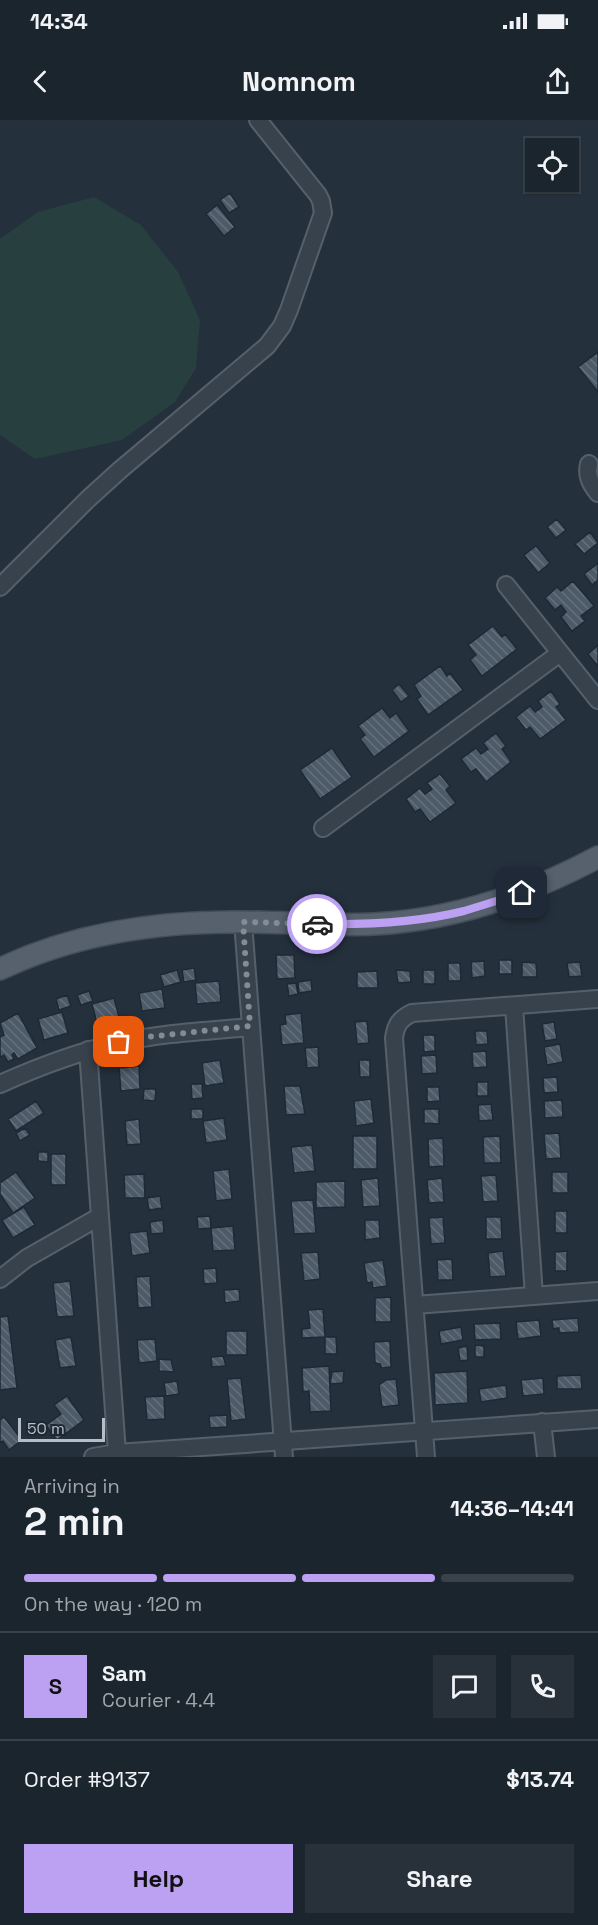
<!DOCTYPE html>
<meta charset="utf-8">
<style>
body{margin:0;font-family:"Space Grotesk",sans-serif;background:#28313a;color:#f1f3f6;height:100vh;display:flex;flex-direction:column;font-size:22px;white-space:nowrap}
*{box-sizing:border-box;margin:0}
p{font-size:20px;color:#a0a5aa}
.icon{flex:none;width:33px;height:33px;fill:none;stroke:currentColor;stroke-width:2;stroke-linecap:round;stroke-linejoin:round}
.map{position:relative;height:1337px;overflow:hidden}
.side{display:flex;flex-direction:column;background:#1b252e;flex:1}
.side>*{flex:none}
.buttons{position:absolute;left:525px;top:18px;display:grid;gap:12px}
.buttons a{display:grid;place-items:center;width:54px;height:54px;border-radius:0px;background:#1b252e;box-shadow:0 2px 4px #0004,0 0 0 2px #39424a;font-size:30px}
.scale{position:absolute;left:18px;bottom:15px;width:87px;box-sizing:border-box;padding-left:6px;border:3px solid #b4bdc8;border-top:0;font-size:16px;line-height:21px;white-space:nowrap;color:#b4bdc8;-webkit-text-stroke:4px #1d2732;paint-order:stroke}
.pin{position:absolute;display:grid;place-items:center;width:51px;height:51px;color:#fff;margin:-26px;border-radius:12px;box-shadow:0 3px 9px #0006}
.courier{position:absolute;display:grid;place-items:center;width:60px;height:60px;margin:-30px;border:4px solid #bca0f2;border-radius:50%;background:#fff;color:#222;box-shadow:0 2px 8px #0007}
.head em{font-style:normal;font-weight:700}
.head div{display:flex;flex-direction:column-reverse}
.head{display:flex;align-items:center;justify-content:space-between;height:102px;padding:0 24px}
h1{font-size:39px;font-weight:700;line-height:45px}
.bar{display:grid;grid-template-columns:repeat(4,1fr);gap:9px 6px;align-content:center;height:72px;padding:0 24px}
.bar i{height:8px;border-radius:4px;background:#39424a}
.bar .selected{background:#bca0f2}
.bar p{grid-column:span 4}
.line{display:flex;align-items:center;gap:15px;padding:0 24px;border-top:2px solid #39424a}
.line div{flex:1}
.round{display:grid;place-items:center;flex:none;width:63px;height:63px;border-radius:0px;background:#28313a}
.action{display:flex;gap:12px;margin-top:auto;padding:12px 24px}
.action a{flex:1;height:69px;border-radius:0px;background:#bca0f2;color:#111;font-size:24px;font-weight:700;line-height:69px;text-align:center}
.action a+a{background:#28313a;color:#f1f3f6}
.status{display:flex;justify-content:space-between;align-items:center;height:42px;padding:0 30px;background:#1b252e;direction:ltr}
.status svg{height:16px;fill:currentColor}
header{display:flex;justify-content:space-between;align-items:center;height:78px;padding:0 24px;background:#1b252e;font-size:27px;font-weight:700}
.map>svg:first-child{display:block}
.green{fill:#273f3f}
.building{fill:url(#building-back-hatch);stroke:#1f2934;stroke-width:1.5}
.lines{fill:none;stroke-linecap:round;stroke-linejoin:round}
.minor-casing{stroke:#56606b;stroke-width:20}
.major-casing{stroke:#444e59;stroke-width:24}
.minor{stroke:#38424d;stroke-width:16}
.major{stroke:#56616d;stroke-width:21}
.done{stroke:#828c97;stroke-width:6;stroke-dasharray:0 10.8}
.route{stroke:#bca0f2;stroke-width:8}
</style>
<div class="status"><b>14:34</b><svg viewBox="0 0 49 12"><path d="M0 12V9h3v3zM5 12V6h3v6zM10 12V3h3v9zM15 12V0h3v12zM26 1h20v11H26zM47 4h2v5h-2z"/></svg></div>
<header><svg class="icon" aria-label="back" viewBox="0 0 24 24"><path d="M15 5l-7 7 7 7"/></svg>Nomnom<svg class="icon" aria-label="share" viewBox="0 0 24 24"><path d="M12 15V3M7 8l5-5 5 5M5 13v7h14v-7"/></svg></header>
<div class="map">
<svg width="598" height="1337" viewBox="0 0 598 1337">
<defs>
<pattern id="building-back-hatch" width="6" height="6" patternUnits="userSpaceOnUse" patternTransform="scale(1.5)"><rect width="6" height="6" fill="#4d5a68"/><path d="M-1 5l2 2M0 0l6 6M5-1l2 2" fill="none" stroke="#64707c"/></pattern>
</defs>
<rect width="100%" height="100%" fill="#24313d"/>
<path class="green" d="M94 77 141 105 178 152 200 200 196 248 175 282 122 320 35 339 0 315V119L38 92Z"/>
<path class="building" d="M230 73 239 87 229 93 220 80Z
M217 85 235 107 224 116 206 94Z
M598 232V272L578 247Z
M557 399 566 410 556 418 547 407Z
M590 412 598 423 584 434 575 424Z
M536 426 550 443 538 453 524 435Z
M598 443V460L592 465 584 454Z
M573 461 594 486 581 496 585 501 572 511 561 497 566 492 561 485 555 490 545 478 557 467 561 471Z
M493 506 502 517 505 514 517 529 482 556 470 540 476 535 468 525Z
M598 525V546L588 534Z
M440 546 447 556 450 553 463 570 428 595 417 579 421 576 414 565Z
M399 564 409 576 401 582 392 570Z
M551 571 560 584 556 587 566 600 540 619 530 607 526 610 516 597 530 586 535 592 542 587 538 581Z
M382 588 390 598 396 593 409 611 374 637 360 619 365 615 358 606Z
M496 613 506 626 502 629 511 642 486 662 476 649 471 652 461 639 476 628 481 634 488 629 483 623Z
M332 628 352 657 320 679 300 650Z
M440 654 450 666 446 670 456 683 430 702 420 689 415 692 406 679 420 668 425 674 432 669 427 663Z
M276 835H294L295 858 277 859Z
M499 840H512V854H499Z
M484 841 485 856 472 858 471 842Z
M522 842 536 843 537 857H522Z
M580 842 582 856 569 857 567 843Z
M448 843H460L461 861H448Z
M194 848 196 860 184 862 182 850Z
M177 850 181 862 164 867 160 855Z
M396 850 410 851 411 862 398 863Z
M423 850H435V864H423Z
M377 851 378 868H357V852Z
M311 860 312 871 299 873 298 862Z
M219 861 221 882 197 884 195 863Z
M296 863 298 874 289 876 287 864Z
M162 869 165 888 142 891 139 873Z
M89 871 93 881 81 885 77 875Z
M67 875 71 886 59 890 56 879Z
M114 878 119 897 97 903 92 884Z
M62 892 68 913 44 920 38 899Z
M18 893 37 928 18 939 14 933 12 935 14 939 8 942 4 935 1 937 0 935V917L4 915 0 903Z
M301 893 304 923 282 925 280 905 286 904 285 895Z
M367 901 369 923 357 924 355 902Z
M554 902 557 919 545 921 542 904Z
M475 911H487L488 924 476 925Z
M423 915H435V931L424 932Z
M560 924 563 942 547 945 544 927Z
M318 927 319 947 307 948 305 928Z
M486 931 487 947 473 948 472 932Z
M436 935 437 953 422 954 421 936Z
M220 940 224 963 205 966 202 943Z
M359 940H370V957H360Z
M139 946 140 969 121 971 119 948Z
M557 957 558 972 544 973 543 958Z
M477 962H488V976H477Z
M191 964H202L203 978 192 979Z
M284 966H300L305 994 286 995Z
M427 967H439L440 981 427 982Z
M144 969H156L155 981 143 980Z
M371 979 374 1003 356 1006 354 981Z
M562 980 563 997 545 998 544 981Z
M36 981 44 993 16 1011 8 999Z
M491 984 493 1000 479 1001 478 985Z
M191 989H203V999H191Z
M424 989H439V1004L424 1003Z
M224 998 227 1020 206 1023 203 1001Z
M139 999 141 1024 127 1025 125 1001Z
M25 1008 30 1015 20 1021 16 1013Z
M559 1013 561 1038 546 1039 544 1014Z
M353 1016H377V1049H353Z
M500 1016 501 1043H484L483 1017Z
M443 1018 444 1046 429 1047 428 1019Z
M312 1025 315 1051 294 1053 291 1027Z
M38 1032H48V1042L38 1041Z
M51 1034H66V1065H51Z
M229 1049 232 1079 216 1081 213 1051Z
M16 1052 35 1078 13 1093 0 1074V1063Z
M552 1052H568V1073H552Z
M144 1054 145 1078H125L124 1055Z
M496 1055 498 1081 483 1082 481 1056Z
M378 1058 380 1086 363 1087 361 1060Z
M442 1058 444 1082 429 1083 427 1060Z
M345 1061V1087L316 1088V1062Z
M160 1076 162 1088 149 1090 147 1078Z
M313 1080 316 1113 294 1114 291 1081Z
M24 1087 35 1105 13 1118 2 1100Z
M555 1091H567V1113H555Z
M210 1096 211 1108 198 1109 197 1097Z
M443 1097 445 1123 431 1124 429 1098Z
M486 1097H501L502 1119H486Z
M163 1100 164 1113 151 1114 150 1102Z
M365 1100H379L380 1118 365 1120Z
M233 1106 235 1130 213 1131 211 1108Z
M147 1111 150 1133 132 1136 129 1113Z
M503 1131 506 1156 490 1157 488 1133Z
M567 1131V1151H555V1132Z
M318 1132 320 1159 304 1161 301 1133Z
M452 1139 453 1160H438L437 1140Z
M383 1140 387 1166 373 1168 372 1162 367 1163 364 1143Z
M216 1148 217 1163 204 1164 203 1149Z
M150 1156 152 1187 138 1188 136 1157Z
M70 1161 74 1196 57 1197 53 1163Z
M239 1169 240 1181 225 1183 224 1170Z
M391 1177V1202H375V1178Z
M323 1189 325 1217 302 1218V1209L310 1208 308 1190Z
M8 1196 17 1268 0 1270V1197Z
M578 1198 579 1212 559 1213V1208L553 1209 552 1200Z
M539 1200 541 1216 518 1219 516 1202Z
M500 1203 501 1219 475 1220 474 1204Z
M461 1207 463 1220 441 1224 439 1211Z
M226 1211H247V1235H226Z
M71 1217 76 1246 60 1248 55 1220Z
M325 1217H336L337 1234H325Z
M155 1219 157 1241 139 1243 137 1220Z
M390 1221 391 1247 382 1248 380 1244 375 1243 374 1222Z
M475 1225 484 1226V1237H475Z
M467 1226 468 1240 460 1241 458 1228Z
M223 1236 226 1246 212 1247 211 1237Z
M159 1239 171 1240 174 1252 159 1251Z
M329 1246 331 1291 310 1292 309 1271 303 1272 302 1248Z
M344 1251 343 1263 330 1264 332 1252Z
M467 1251 468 1283 435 1285 434 1253Z
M581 1255 582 1269H557V1256Z
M241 1258 246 1299 231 1301 227 1259Z
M543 1258 544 1274 523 1276 521 1260Z
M396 1259 399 1285 382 1287 379 1265 386 1260Z
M177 1261 179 1274 166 1276 164 1263Z
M506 1265 507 1278 481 1282 479 1269Z
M67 1276 84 1300 57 1320 46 1305 61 1294 54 1285Z
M164 1276 165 1299 147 1300 145 1277Z
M227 1295V1307L210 1308 209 1296Z
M4 1297 22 1320 9 1330 3 1321 0 1323V1300Z"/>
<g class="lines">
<defs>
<path id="minor" d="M589 344C586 356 591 364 598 373
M506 465 598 580
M0 467 88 379 120 350 267 226 282 206 289 190 323 93 321 81 318 75 258 0
M323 708 560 533
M243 802 284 1337
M514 886 534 1176
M88 930 117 1333
M0 964C38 947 77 932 118 923 161 913 206 911 251 907
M0 1159 27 1138 99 1097
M415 1185 598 1171
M542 1302 546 1337
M93 1337 117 1333 598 1299
M426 1337 394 918C396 904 400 899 412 893L598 879"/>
<path id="major" d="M0 849C75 813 161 801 243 802 287 802 331 806 374 804 454 800 529 774 598 737"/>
</defs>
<use href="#minor" class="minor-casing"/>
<use href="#major" class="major-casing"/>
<use href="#minor" class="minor"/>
<use href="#major" class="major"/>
</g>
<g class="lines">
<path class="done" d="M119 922 147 917 250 906 243 802 317 804"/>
<path class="route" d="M317 804C366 805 416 803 464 791 483 785 503 779 522 773"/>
</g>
</svg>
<div class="buttons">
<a><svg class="icon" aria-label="locate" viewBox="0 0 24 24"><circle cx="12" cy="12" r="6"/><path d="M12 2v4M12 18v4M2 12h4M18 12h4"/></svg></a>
</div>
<div class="scale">50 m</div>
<div class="pin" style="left:119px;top:922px;background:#ea580c"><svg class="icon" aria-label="bag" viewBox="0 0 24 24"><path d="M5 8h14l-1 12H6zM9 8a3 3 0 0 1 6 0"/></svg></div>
<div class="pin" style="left:522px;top:773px;background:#1f2937"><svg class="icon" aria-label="home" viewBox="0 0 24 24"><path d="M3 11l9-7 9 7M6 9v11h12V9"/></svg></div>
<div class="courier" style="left:317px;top:804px"><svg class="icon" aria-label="car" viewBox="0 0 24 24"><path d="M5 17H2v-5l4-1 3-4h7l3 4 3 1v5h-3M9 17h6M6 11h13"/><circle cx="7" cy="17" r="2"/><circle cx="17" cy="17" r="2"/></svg></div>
</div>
<section class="side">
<div class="head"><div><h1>2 min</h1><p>Arriving in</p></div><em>14:36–14:41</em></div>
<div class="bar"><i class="selected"></i><i class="selected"></i><i class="selected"></i><i></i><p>On the way · 120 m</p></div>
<div class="line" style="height:108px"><b class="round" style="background:#bca0f2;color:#111">S</b><div><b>Sam</b><p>Courier · 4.4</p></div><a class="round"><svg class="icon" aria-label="chat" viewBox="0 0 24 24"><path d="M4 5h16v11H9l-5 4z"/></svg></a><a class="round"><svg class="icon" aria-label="phone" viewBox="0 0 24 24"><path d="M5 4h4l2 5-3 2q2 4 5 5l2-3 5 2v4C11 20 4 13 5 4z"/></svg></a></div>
<div class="line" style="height:78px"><div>Order #9137</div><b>$13.74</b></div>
<div class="action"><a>Help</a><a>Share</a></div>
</section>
